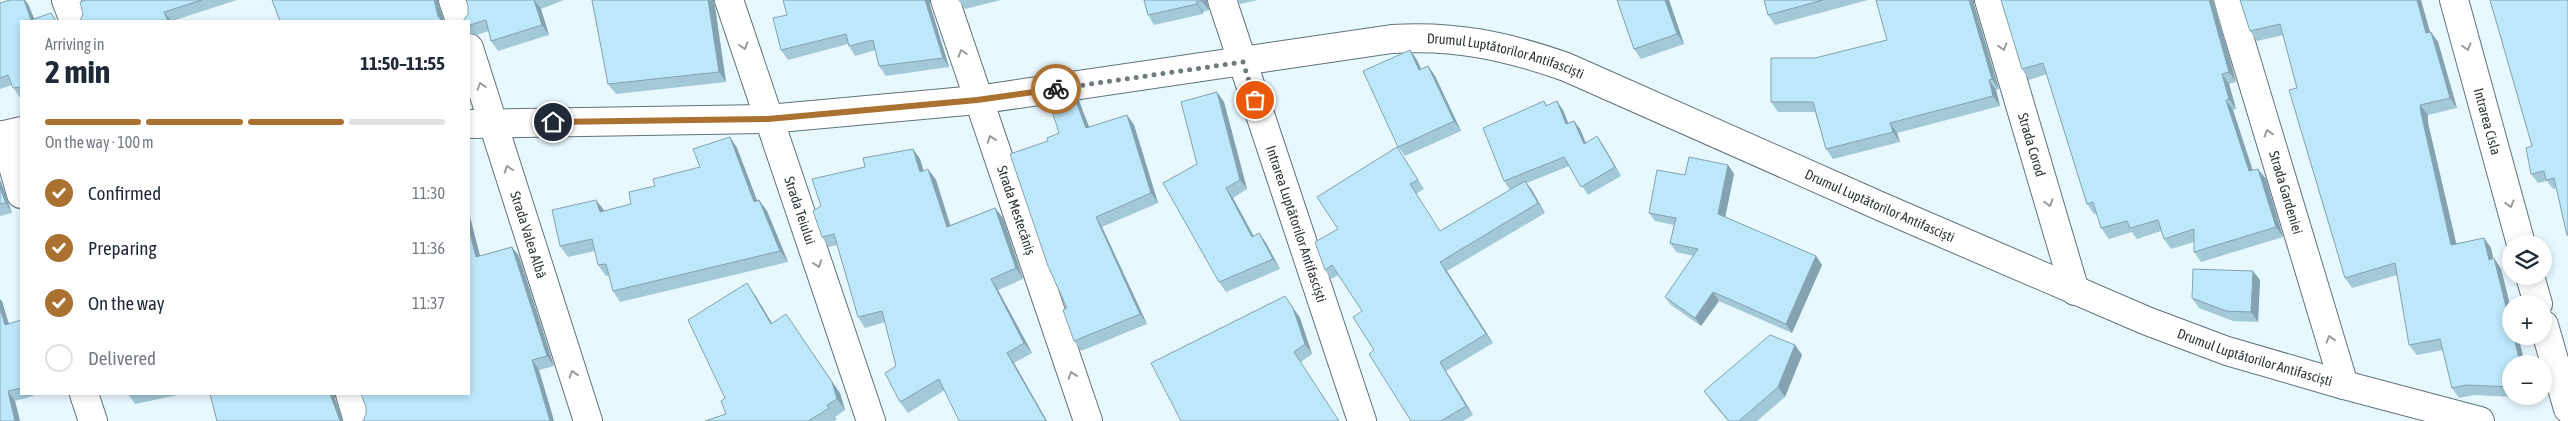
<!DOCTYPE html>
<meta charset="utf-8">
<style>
body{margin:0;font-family:"Asap Condensed",sans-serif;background:#f6f6f7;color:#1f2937;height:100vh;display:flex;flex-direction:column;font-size:19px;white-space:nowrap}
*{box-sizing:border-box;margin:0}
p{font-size:16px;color:#747a83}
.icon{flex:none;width:28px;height:28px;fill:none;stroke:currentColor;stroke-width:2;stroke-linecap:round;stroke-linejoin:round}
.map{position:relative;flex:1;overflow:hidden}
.panel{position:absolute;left:20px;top:20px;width:450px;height:375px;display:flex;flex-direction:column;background:#fff;border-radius:0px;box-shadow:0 2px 8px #0003}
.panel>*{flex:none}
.tools{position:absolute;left:2502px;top:235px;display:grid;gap:10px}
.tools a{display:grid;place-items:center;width:50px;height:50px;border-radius:50%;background:#fff;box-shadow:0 2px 8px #0003;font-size:25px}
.pin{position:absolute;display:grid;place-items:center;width:42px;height:42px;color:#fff;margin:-21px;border:2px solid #fff;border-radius:50%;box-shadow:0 1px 5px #0007}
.courier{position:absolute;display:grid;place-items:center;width:50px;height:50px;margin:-25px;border:4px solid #ab7131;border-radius:50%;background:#fff;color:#222;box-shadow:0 1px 6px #0007}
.summary em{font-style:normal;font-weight:700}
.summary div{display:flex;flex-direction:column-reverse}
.summary{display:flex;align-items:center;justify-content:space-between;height:85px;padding:0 25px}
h1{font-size:32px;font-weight:700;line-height:38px}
.bar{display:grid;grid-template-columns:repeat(4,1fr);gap:8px 5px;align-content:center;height:60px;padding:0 25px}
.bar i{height:6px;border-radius:4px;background:#e0e1e3}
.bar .selected{background:#ab7131}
.bar p{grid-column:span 4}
ol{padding:0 25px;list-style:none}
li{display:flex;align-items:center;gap:15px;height:55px}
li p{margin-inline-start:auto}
li .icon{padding:5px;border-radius:50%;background:#ab7131;color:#fff;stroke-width:4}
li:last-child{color:#747a83}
li i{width:28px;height:28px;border:2px solid #e0e1e3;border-radius:50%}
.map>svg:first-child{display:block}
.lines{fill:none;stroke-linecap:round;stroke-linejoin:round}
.minor-casing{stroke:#61727a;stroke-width:30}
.tertiary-casing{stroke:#61727a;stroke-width:30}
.minor{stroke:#fff;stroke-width:28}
.tertiary{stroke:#fff;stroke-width:28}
.wall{fill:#a3c8d8}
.shaded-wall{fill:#84a2b0}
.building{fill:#bde8fb;stroke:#84a2b0}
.oneway{stroke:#989b9c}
.done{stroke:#707b7f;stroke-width:5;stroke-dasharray:0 9}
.route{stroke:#ab7131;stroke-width:6}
.labels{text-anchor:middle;stroke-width:4;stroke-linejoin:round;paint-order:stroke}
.street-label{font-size:14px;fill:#30373a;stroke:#e8f8ff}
</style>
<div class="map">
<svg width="2568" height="421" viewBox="0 0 2568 421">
<rect width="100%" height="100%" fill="#e8f8ff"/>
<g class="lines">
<defs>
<g id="minor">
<path d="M66 0 74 21"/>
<path d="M453 0 460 21"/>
<path id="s1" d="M729 0 871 421"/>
<path id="s2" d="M945 0 1088 421"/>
<path id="s3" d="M1222 0 1362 421"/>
<path id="s4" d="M1989 0 2075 291"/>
<path id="s5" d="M2228 0 2344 385"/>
<path id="s6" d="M2454 0 2521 244"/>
<path id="s7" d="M469 48 588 421"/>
<path d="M4 135 21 194"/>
<path d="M2530 276 2538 304"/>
<path d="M2544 325 2568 409"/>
<path d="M84 394 93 421"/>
<path d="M350 394 358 421"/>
</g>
<g id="tertiary">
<path id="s8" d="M469 124 768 119 977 100 1392 39C1456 35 1506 46 1566 67L1882 207 2147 321 2227 351 2344 385 2480 421"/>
<path d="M0 136 21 131"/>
</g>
</defs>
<use href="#minor" class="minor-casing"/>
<use href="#tertiary" class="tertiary-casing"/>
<use href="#minor" class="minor"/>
<use href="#tertiary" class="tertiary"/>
</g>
<path class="wall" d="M10 0H25L29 6 34 19 51 13 57 21H21V97H19L12 85 0 89V3Z
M86 0H237L172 21H80L83 14Z
M466 0H564L541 9 549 35 498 51 491 41 489 31 477 35 470 33 469 32 468 6Z
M592 0H714L726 82 616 94 608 84Z
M783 0H930V5L949 67 886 76 879 66 876 50 855 56 848 44 788 60 781 50 787 15Z
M958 0H1001L965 9Z
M1144 0H1207L1209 10 1203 12V14L1154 25 1148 15Z
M1237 0H1258L1240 4Z
M1617 0H1669L1684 44 1641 59 1634 49Z
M1764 0H1868L1775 25 1768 15Z
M1876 0H1974V4L1999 89 1996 90 2000 106 1897 133 1900 142 1833 159 1826 149 1815 112H1778L1771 102 1815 58 1887 40Z
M2001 0H2214L2236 82 2229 84 2236 109 2233 110 2253 170 2258 169 2266 179 2283 237 2201 262 2194 252V242L2171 249 2164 239 2161 231 2137 239 2132 232 2109 239 2101 228 2097 213 2094 214 2087 204 2047 74 2029 80 2022 69Z
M2240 0H2421L2430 32 2438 42 2457 108 2428 115V123L2456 244 2484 238 2491 248 2493 259 2494 258 2501 269 2525 364H2511V396H2533V398L2474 395 2459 398 2452 388 2443 350 2417 355 2409 345 2397 275 2352 288 2345 278 2283 35 2257 41 2250 31Z
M2568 0V237L2567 235 2556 188 2553 189 2547 181 2538 183 2531 174 2532 146Z
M1410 50 1417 60 1421 69 1428 66 1435 76 1461 131 1405 156 1398 147Z
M1072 91 1079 101 1089 127 1127 115 1134 125 1158 203 1102 227 1147 324 1081 351 1074 341 1067 308 1059 133Z
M1217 92 1224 102 1247 189 1233 198 1254 236 1259 233 1266 243 1280 269 1226 292 1219 282 1197 164Z
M1544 101 1547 105 1563 110 1568 123 1574 121 1580 129 1586 143 1603 145 1621 176 1588 195 1569 166 1527 183 1545 213 1447 271 1493 343 1446 371 1473 415 1463 421H1411L1374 350 1362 311 1339 275 1331 279 1325 270 1338 229 1403 156 1424 189 1416 194 1440 231 1510 190 1504 181Z
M730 137 737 148 757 201 759 200 767 211 788 262 620 302 613 291 609 276H606L598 265 595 251 568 257 560 246 604 211 631 204 655 186 700 167Z
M913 149 920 159 923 171 928 169 936 180 950 225 995 208 1003 218 1023 279 998 290 1032 353 1014 363 1047 421H959L945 390 908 413 900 402 896 366 885 322 865 328 858 317 837 245 829 247 822 237 821 206 865 167Z
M1728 165 1734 174 1725 217 1816 256 1822 265 1792 333 1719 301 1701 326 1671 305 1665 297 1694 256 1676 252 1670 243 1674 225 1655 221 1649 213 1685 175Z
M0 180 12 213 0 216Z
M512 247 519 256 554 366 539 370 554 421H363L480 256Z
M2260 280 2258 322 2233 321 2199 308 2192 298Z
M755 295 772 323 840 393 845 410 835 417 837 419 834 421H705L726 414 725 398Z
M2 301 9 324 21 320V394H33V396L15 401 20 421H0Z
M1292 306 1300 318 1312 354 1301 362 1181 421Z
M1795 345 1802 355 1785 397 1757 421H1728L1711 401 1704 391Z
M128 394H183L135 404Z"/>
<path class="shaded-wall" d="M24 0H25L29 6 35 21 31 20Z
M434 0H438L444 21H442L438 16Z
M534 0 541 9 549 35 542 25Z
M708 0H714L726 82 719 72Z
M925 0H930V5L949 67 943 58Z
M1202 0H1207L1209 10 1202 1Z
M1665 0H1669L1684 44 1677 34Z
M1969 0H1974V4L1999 89 1992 79Z
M2209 0H2214L2236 82 2229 72Z
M2417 0H2421L2433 43 2426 33Z
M1196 2 1203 12V14L1197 4Z
M164 12 171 21H168Z
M2431 32 2438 42 2457 108 2450 98Z
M1410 50 1417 60 1426 80 1419 70Z
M1428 66 1435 76 1461 131 1454 121Z
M2222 74 2229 84 2236 109 2229 99Z
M1989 80 1996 90 2000 106 1993 96Z
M1072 91 1079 101 1093 137 1086 128Z
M1217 92 1224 102 1247 189 1240 180Z
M2226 100 2233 110 2256 182 2249 171Z
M1557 101 1563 110 1572 133 1566 124Z
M2420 105 2428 115V123L2459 255 2451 245 2421 113Z
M1127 115 1134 125 1158 203 1151 193Z
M1574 121 1580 129 1590 153 1584 144Z
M1890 123 1897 133 1900 142 1893 132Z
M1597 136 1603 145 1621 176 1615 167Z
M730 137 737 148 762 213 754 202Z
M913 149 920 159 927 182 920 172Z
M1728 165 1734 174 1724 223 1718 214Z
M928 169 936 180 954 237 947 227Z
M2258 169 2266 179 2283 237 2276 227Z
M0 180 1 182 12 213 6 203 0 188Z
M1525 181 1532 190 1545 213 1538 203Z
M1226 188 1233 198 1259 247 1252 237Z
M596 200 604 210 608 223 600 212Z
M759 200 767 211 788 262 780 251Z
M995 208 1003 218 1023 279 1016 268Z
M469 213 483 267 476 257 469 229Z
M1096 217 1102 227 1147 324 1140 314Z
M1259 233 1266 243 1280 269 1273 259Z
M2484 238 2491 248 2496 270 2489 260Z
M512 247 519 256 554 366 547 356Z
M1816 256 1822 265 1792 333 1786 324Z
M2494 258 2501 269 2511 309V327Z
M1440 262 1447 271 1493 343 1486 334Z
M2253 271 2260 280 2258 322 2251 312Z
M991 279 998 290 1032 353 1024 343Z
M747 283 755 295 779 335 771 324Z
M1713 292 1719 301 1701 326 1695 318Z
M1285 296 1300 318 1312 354 1305 344Z
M0 299 2 301 12 335 5 325 0 308Z
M794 326 840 393 845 410 837 399Z
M2514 336H2518L2525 364H2520Z
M1795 345 1802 355 1785 397 1778 387Z
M1007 353 1014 363 1047 421H1046Z
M532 360 539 370 554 421H550Z
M1440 362 1446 371 1473 415 1466 406Z
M8 391 15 401 20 421H15Z
M330 394H335V398L343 421H340Z"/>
<path class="building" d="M10 0H24L31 20 51 13 56 21H21V87L13 88 8 75 0 78V3Z
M86 0H202L164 12 168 21H80L83 14 80 2Z
M272 0H434L438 16 442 21H280Z
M466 0H534L542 25 491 41 486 20 470 25 469 24V21H463L468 14V6Z
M592 0H708L719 72 608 84Z
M783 0H925L943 58 879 66 873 40 849 46 846 34 781 50 773 18 787 15Z
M1144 0H1202V1L1196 2 1197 4 1148 15Z
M1617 0H1665L1677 34 1634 49Z
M1764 0H1823L1768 15Z
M1876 0H1969L1992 79 1989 80 1993 96 1890 123 1893 132 1826 149 1813 102H1771V58H1815L1887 40Z
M2001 0H2209L2229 72 2222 74 2229 99 2226 100 2249 171 2258 169 2276 227 2194 252V229L2164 239 2158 220 2130 228 2127 221 2101 228 2093 202 2087 204 2043 63 2022 69Z
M2240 0H2417L2426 33 2431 32 2450 98 2420 105 2421 113 2451 245 2484 238 2489 260 2494 258 2511 327V336H2514L2520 364H2511V387L2467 385 2452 388 2440 339 2409 345 2395 263 2345 278 2289 90 2297 88 2280 24 2250 31Z
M2490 0H2568V235H2567L2554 178 2546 180 2544 171 2531 174 2526 148 2532 146Z
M1410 50 1419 70 1428 66 1454 121 1398 147 1363 71Z
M1072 91 1086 128 1127 115 1151 193 1096 217 1140 314 1074 341 1063 310 1067 308 1048 266 1010 154 1048 141 1047 138 1059 133 1047 95Z
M1217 92 1240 180 1226 188 1252 237 1259 233 1273 259 1219 282 1163 183 1197 164 1181 102Z
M1544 101 1546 106 1557 101 1566 124 1574 121 1584 144 1597 136 1615 167 1581 187 1564 157 1504 181 1483 128Z
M730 137 754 202 759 200 780 251 613 291 606 264 598 265 592 239 560 246 552 210 596 200 600 212 631 204 629 192 655 186 653 179 700 167 693 149Z
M1397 147 1418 180 1410 184 1440 231 1525 181 1538 203 1440 262 1486 334 1440 362 1466 406 1441 421H1411L1369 354 1374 350 1353 317 1362 311 1332 265 1325 270 1315 242 1338 229 1317 197Z
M913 149 920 172 928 169 947 227 995 208 1016 268 991 279 1024 343 1007 353 1046 421H959L939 379 900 402 885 373 896 366 882 311 858 317 834 234 822 237 813 211 821 206 812 179 865 167 863 158Z
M1689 157 1728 165 1718 214 1816 256 1786 324 1713 292 1695 318 1665 297 1698 249 1670 243 1676 218 1649 213 1657 170 1685 175Z
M0 188 6 203 0 204Z
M469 229 476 257 512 247 547 356 532 360 550 421H363L366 414V407L361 394H469Z
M2193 269 2253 271 2251 312 2226 311 2192 298Z
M747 283 771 324 786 314 832 382 837 399 827 405 829 408 808 421H705L726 414 721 401 725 398 688 320Z
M1285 296 1293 308 1305 344 1294 352 1339 421H1181L1151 363Z
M0 308 5 325 21 320V388L8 391 15 421H0Z
M1770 335 1795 345 1778 387 1739 421H1729L1704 391Z
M210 394H330L340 421H217Z"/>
<defs><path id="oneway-chevron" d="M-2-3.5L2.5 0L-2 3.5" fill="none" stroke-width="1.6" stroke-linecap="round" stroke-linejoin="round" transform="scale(1.25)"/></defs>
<g class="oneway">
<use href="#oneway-chevron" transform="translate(744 46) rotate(72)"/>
<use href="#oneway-chevron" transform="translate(2003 47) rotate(74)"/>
<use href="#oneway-chevron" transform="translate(2467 47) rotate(75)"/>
<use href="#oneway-chevron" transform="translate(962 53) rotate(-108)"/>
<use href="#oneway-chevron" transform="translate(481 86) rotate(-108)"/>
<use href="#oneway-chevron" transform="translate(2268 133) rotate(-107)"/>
<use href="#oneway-chevron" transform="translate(991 139) rotate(-109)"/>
<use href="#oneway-chevron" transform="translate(508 169) rotate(-108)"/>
<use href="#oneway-chevron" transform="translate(2049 203) rotate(74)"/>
<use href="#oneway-chevron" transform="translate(2510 204) rotate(75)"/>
<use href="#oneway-chevron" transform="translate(818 264) rotate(71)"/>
<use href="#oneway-chevron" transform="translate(2330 339) rotate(-107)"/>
<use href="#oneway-chevron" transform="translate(573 374) rotate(-107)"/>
<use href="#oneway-chevron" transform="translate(1072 375) rotate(-109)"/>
</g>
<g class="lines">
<path class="done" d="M1056 89 1243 62 1255 100"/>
<path class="route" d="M553 122 768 119 977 100 1056 89"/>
</g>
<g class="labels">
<g class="street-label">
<text dy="5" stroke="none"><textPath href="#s8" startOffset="1044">Drumul Luptătorilor Antifasciști</textPath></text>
<text dy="5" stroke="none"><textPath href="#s6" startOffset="126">Intrarea Cisla</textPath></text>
<text dy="5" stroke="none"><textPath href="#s4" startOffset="151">Strada Corod</textPath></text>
<text dy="5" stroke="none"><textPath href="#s5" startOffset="201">Strada Gardeniei</textPath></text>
<text dy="5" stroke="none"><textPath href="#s8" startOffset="1449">Drumul Luptătorilor Antifasciști</textPath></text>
<text dy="5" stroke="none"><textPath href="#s1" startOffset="222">Strada Teiului</textPath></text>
<text dy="5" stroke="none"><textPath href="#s2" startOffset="222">Strada Mestecăniș</textPath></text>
<text dy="5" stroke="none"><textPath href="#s3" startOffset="236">Intrarea Luptătorilor Antifasciști</textPath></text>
<text dy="5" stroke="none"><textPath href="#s7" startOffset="196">Strada Valea Albă</textPath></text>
<text dy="5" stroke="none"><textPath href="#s8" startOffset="1854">Drumul Luptătorilor Antifasciști</textPath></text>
</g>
</g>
</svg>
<div class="tools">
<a><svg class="icon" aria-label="layers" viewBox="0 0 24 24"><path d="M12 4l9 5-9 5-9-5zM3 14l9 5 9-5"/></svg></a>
<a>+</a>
<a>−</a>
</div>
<div class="pin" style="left:1255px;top:100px;background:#ea580c"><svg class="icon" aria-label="bag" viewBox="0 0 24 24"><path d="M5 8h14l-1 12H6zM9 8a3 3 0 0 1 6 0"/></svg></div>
<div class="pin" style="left:553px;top:122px;background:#1f2937"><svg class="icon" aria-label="home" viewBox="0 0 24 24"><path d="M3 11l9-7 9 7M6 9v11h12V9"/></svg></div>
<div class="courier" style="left:1056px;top:89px"><svg class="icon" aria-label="bike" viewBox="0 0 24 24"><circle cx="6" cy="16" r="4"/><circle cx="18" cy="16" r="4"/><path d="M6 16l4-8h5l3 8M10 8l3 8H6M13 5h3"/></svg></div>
<section class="panel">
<div class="summary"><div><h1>2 min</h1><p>Arriving in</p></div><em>11:50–11:55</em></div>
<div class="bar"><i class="selected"></i><i class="selected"></i><i class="selected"></i><i></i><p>On the way · 100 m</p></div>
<ol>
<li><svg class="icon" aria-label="check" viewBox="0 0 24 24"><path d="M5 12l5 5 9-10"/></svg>Confirmed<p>11:30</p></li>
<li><svg class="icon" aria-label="check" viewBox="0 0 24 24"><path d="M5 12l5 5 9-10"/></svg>Preparing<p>11:36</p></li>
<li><svg class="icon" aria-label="check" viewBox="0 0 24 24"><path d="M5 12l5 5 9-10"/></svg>On the way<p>11:37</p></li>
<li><i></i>Delivered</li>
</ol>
</section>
</div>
